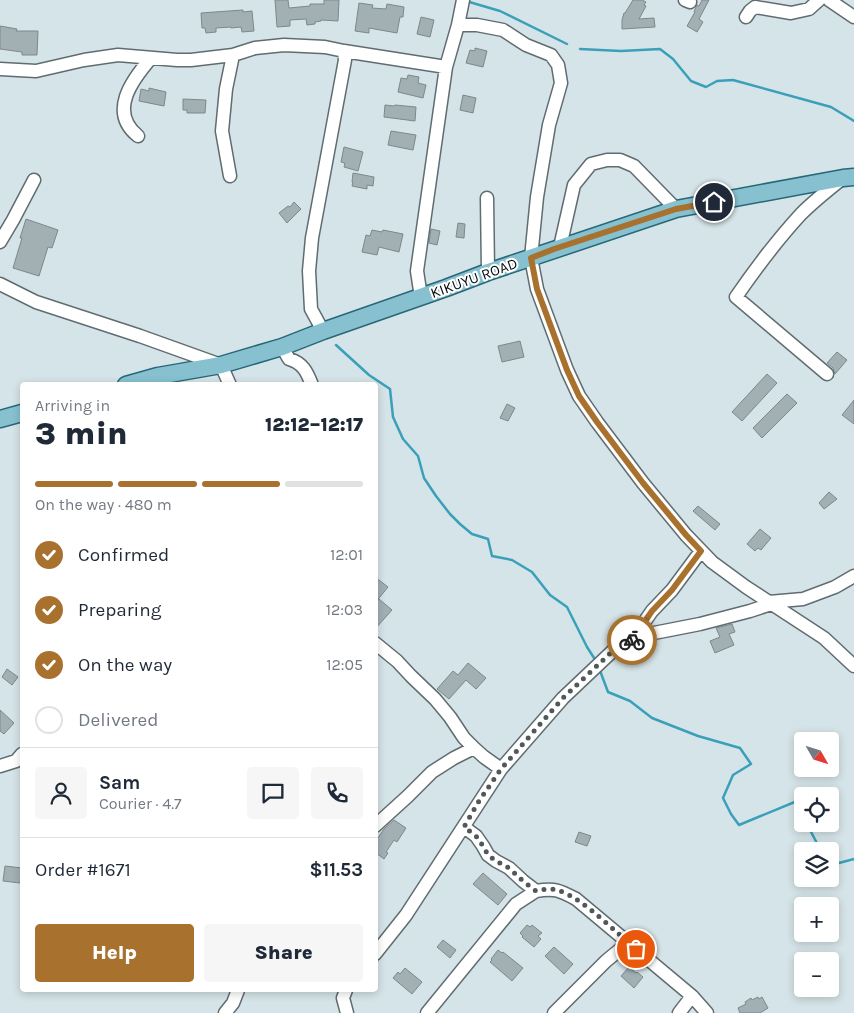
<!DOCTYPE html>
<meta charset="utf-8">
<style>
body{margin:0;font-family:Karla,sans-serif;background:#f6f6f7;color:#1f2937;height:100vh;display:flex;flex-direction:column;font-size:19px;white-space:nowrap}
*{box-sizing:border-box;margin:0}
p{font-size:16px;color:#747a83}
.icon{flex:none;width:28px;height:28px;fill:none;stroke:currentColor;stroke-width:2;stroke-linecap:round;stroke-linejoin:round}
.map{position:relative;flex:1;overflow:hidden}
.sheet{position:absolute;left:20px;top:382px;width:358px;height:610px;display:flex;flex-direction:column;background:#fff;border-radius:5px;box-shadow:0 2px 8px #0003}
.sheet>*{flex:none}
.needle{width:32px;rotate:129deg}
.tools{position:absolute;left:794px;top:732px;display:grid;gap:10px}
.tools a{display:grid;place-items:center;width:45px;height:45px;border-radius:5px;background:#fff;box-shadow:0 2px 8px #0003;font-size:25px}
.pin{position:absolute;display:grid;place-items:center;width:42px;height:42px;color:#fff;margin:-21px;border:2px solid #fff;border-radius:50%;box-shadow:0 1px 5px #0007}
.courier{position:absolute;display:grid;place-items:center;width:50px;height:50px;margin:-25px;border:4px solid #a9712e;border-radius:50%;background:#fff;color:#222;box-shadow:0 1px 6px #0007}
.head em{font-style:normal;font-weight:800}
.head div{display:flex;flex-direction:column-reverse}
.head{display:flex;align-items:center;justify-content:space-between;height:85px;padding:0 15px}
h1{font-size:32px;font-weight:800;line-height:38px}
.bar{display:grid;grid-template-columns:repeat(4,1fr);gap:8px 5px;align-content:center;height:60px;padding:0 15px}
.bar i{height:6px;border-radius:4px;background:#e0e1e3}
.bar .on{background:#a9712e}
.bar p{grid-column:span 4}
.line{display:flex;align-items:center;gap:12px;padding:0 15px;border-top:1px solid #e0e1e3}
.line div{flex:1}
.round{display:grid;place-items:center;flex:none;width:52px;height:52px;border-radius:5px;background:#f6f6f7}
ol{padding:0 15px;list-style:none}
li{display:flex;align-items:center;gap:15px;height:55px}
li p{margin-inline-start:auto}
li .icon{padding:5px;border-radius:50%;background:#a9712e;color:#fff;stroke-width:4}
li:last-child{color:#747a83}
li i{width:28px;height:28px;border:2px solid #e0e1e3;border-radius:50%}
.primary-button{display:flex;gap:10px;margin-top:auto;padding:10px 15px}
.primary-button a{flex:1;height:58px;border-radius:5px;background:#a9712e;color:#fff;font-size:20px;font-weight:800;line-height:58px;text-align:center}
.primary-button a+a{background:#f6f6f7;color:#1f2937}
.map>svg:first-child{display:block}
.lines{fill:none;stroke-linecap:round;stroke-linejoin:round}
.stream{stroke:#3aa0b9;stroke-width:2.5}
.building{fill:#a2b0b4;stroke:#7b898d}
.minor-casing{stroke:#606c70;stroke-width:15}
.major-casing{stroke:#276778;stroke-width:19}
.minor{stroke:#fff;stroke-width:12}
.major{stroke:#87c1d0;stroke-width:16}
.done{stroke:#50585a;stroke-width:5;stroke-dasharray:0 9}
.route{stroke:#a9712e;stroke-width:6}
.labels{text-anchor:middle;stroke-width:4;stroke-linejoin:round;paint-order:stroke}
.street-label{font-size:15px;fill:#080c0e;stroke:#fff}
</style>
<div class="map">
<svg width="854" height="1013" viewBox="0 0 854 1013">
<rect width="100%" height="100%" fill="#d5e4e8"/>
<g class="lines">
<path class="stream" d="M466 1 500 11 567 44
M580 49 621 51 660 49 673 59 691 81 706 87 717 81 733 80 831 107 854 121
M336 345 369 375 390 389 393 417 403 439 418 456 424 478 436 496 450 514 460 524 472 534 488 539 492 556 512 560 532 572 550 595 567 607 587 647 596 661
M599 668 608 692 630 701 652 718 698 736 740 748 751 764 733 775 723 798 731 814 739 825 802 799
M809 796 817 793 816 796
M810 824 809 828 821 851
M830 857 839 863 854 859"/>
</g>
<path class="building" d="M275 0H288L289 8 310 6V4H324V0H339L338 21 321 20V21L315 22V24L307 25 306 19 290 20V26L277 27Z
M633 0H642L646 2 644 5 646 6 639 19 654 18 655 27 622 29V20L624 13H625Z
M702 0H709L699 19 703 22 697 32 687 26 695 12H694L696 7 697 5 699 6Z
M359 3 373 5 372 8 386 9 387 4 404 7 403 17H400L397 33 369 28V33L355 31Z
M243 10V12L252 11 254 31 242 32 241 27 231 28V27L216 28V32L206 33 205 28H202L201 13Z
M421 17 434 20 430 37 417 34Z
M0 26 17 29 16 31H38L37 55H22V52L0 49Z
M475 48 487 51 483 67 466 63 470 50 475 51Z
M408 75 419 77 418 83 426 85 423 98 398 92 401 78 407 79Z
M149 88 166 92 164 106 139 101 141 89 149 91Z
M463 95 476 98 473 113 460 110Z
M183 99 206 100 205 113H187V110H183Z
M385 105 394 106 395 105 416 107 415 121 384 117Z
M391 131 416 135 413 150 388 145Z
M344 147 363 152 358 171 344 167 345 163 341 162Z
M353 173 374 177 373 186 367 185V189L352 186 353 182H352Z
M294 202 301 209 287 223 279 213 288 206 290 207Z
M26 219 58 230 52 248 48 247 39 276 13 268 22 238H20Z
M458 223 465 224 464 238 456 237Z
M431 229 440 231 437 245 429 243Z
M372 230 382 232 383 230 403 234 399 252 379 247 377 255 362 252 366 235 370 236Z
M520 341 524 357 502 362 498 346Z
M837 352 847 360 835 374 833 368 827 363Z
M767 374 777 383 742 421 732 412Z
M787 394 797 403 762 438 753 428Z
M854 400V424L842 415Z
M507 404 515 408 508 421 500 418Z
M829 492 837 499 824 509 819 503Z
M698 506 720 524 715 530 693 511Z
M760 529 771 538 761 550 758 548 755 551 747 544Z
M375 577 388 587 375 603Z
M379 599 392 610 375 629V604Z
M732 624 735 632 729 634 734 645 715 653 710 641 720 637 716 628Z
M468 663 486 678 476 689 466 680 449 699 437 689 453 671 458 675Z
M7 669 18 677 12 685 2 677Z
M0 710 14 723 4 734 0 731Z
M394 820 406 828 397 842 394 840 386 852 388 853 384 859 375 852V842L384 829Z
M579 832 591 836 587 846 575 842Z
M5 866 22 868 20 883 3 881Z
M483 873 507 894 498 905 473 884Z
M527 925 530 927 532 925 542 933 538 936 541 939 534 947 522 937 523 936 520 933Z
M443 940 456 950 450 958 437 947Z
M554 947 573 964 564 974 545 956Z
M498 950 502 953 503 952 523 968 512 981 490 962 492 960 491 959Z
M629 967 636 973 637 972 643 977 634 988 621 976Z
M405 968 422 982 412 994 393 978 398 972 400 974Z
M758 997 759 999 762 997 768 1008 760 1013H740L738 1008 746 1004 745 1002 751 998 752 1000Z"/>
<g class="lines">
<defs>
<path id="minor" d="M685 0 690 2
M829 0 854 17
M746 17 750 11 755 7 791 13 809 9 819 0
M458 25H477L503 30 526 45 551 55 558 65 561 83 549 125 537 197 531 258 537 289 567 370 579 396 597 422 643 483 686 535 712 562 746 587 824 638 854 666
M0 69 36 71 84 60 118 55 177 60H191L233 55 255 48 284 45 325 47 344 51 446 67
M138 136C108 112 132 80 151 58
M230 176 222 131 226 89 233 55
M487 198 488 272
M0 242 13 220 34 180
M560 247 574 185 591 164 607 160H620L634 166 676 209
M0 284 36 302 140 336 221 365 230 385
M421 297 417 271 446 67 458 25 463 0
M323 331 311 309 309 271 312 238 345 60 344 51
M282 347 289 359C303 363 307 372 312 385
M827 374 736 297C756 268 777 240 801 214 814 201 829 189 843 178
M769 602 803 599 835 587 854 576
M631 641 652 611 672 590 701 551
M375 643 397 661 411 676 435 699 450 717 464 738 474 748
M0 766 16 761 22 754
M375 826 408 796 432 772 454 758 474 748 484 757 501 769 563 698 619 645 654 633 700 624 750 611 771 604
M464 827 476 836 483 846 488 855 496 861 509 868 523 881 536 891C555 888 559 890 576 899L692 996 707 1013
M375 954 406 915 501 769
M346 990 343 998 347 1013
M225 1013 233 1003 238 990
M427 1013 516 904 536 891
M554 1013 606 961 628 943
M679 1013 692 996"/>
<path id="major" d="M126 385 158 376 221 365 282 347 323 331 446 288 488 272 676 209 843 178 854 177
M0 419 22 413"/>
</defs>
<use href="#minor" class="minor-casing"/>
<use href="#major" class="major-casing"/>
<use href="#minor" class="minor"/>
<use href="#major" class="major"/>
</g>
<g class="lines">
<path class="done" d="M632 640 619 645 563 698 501 769 479 801 464 827 476 836 483 846 488 855 496 861 509 868 523 881 536 891C544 889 553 888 560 891 585 900 614 931 636 949"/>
<path class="route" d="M632 640 652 611 672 590 701 551 686 535 643 483 597 422 579 396 567 370 537 289 531 258 554 249 676 209 714 202"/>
</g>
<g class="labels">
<g class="street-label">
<text transform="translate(474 278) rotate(-20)" y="5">KIKUYU ROAD</text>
</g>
</g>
</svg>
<div class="tools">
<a><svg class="needle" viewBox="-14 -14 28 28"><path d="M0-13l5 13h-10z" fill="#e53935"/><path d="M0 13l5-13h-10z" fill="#747a83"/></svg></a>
<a><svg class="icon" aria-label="locate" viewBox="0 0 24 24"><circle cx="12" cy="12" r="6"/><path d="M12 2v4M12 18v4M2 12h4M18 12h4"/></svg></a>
<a><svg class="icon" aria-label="layers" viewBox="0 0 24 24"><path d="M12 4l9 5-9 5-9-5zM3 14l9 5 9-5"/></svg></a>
<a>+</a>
<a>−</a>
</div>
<div class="pin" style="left:636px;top:949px;background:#ea580c"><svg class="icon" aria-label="bag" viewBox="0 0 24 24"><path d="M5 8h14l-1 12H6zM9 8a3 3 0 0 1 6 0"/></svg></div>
<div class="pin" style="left:714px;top:202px;background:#1f2937"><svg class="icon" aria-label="home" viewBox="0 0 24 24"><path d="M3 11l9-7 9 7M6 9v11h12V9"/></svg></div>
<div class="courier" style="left:632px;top:640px"><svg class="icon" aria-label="bike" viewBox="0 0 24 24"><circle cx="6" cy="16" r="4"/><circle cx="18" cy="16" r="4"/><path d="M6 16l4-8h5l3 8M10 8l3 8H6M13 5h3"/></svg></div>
<section class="sheet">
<div class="head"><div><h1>3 min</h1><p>Arriving in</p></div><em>12:12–12:17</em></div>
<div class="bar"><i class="on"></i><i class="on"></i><i class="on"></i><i></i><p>On the way · 480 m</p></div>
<ol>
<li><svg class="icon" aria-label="check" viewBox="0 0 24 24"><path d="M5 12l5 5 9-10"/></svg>Confirmed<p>12:01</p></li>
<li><svg class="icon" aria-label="check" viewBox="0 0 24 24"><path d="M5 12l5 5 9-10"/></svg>Preparing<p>12:03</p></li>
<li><svg class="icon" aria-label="check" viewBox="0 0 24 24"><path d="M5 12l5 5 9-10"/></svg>On the way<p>12:05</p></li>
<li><i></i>Delivered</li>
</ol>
<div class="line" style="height:90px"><a class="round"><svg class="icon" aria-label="person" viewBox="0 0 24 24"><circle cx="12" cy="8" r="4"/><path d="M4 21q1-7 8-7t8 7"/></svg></a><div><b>Sam</b><p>Courier · 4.7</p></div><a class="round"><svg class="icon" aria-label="chat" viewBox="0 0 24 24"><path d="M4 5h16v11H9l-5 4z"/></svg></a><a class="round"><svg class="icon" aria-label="phone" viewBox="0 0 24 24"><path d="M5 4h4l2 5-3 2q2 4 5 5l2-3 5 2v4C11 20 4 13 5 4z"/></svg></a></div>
<div class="line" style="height:65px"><div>Order #1671</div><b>$11.53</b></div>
<div class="primary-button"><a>Help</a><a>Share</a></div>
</section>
</div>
